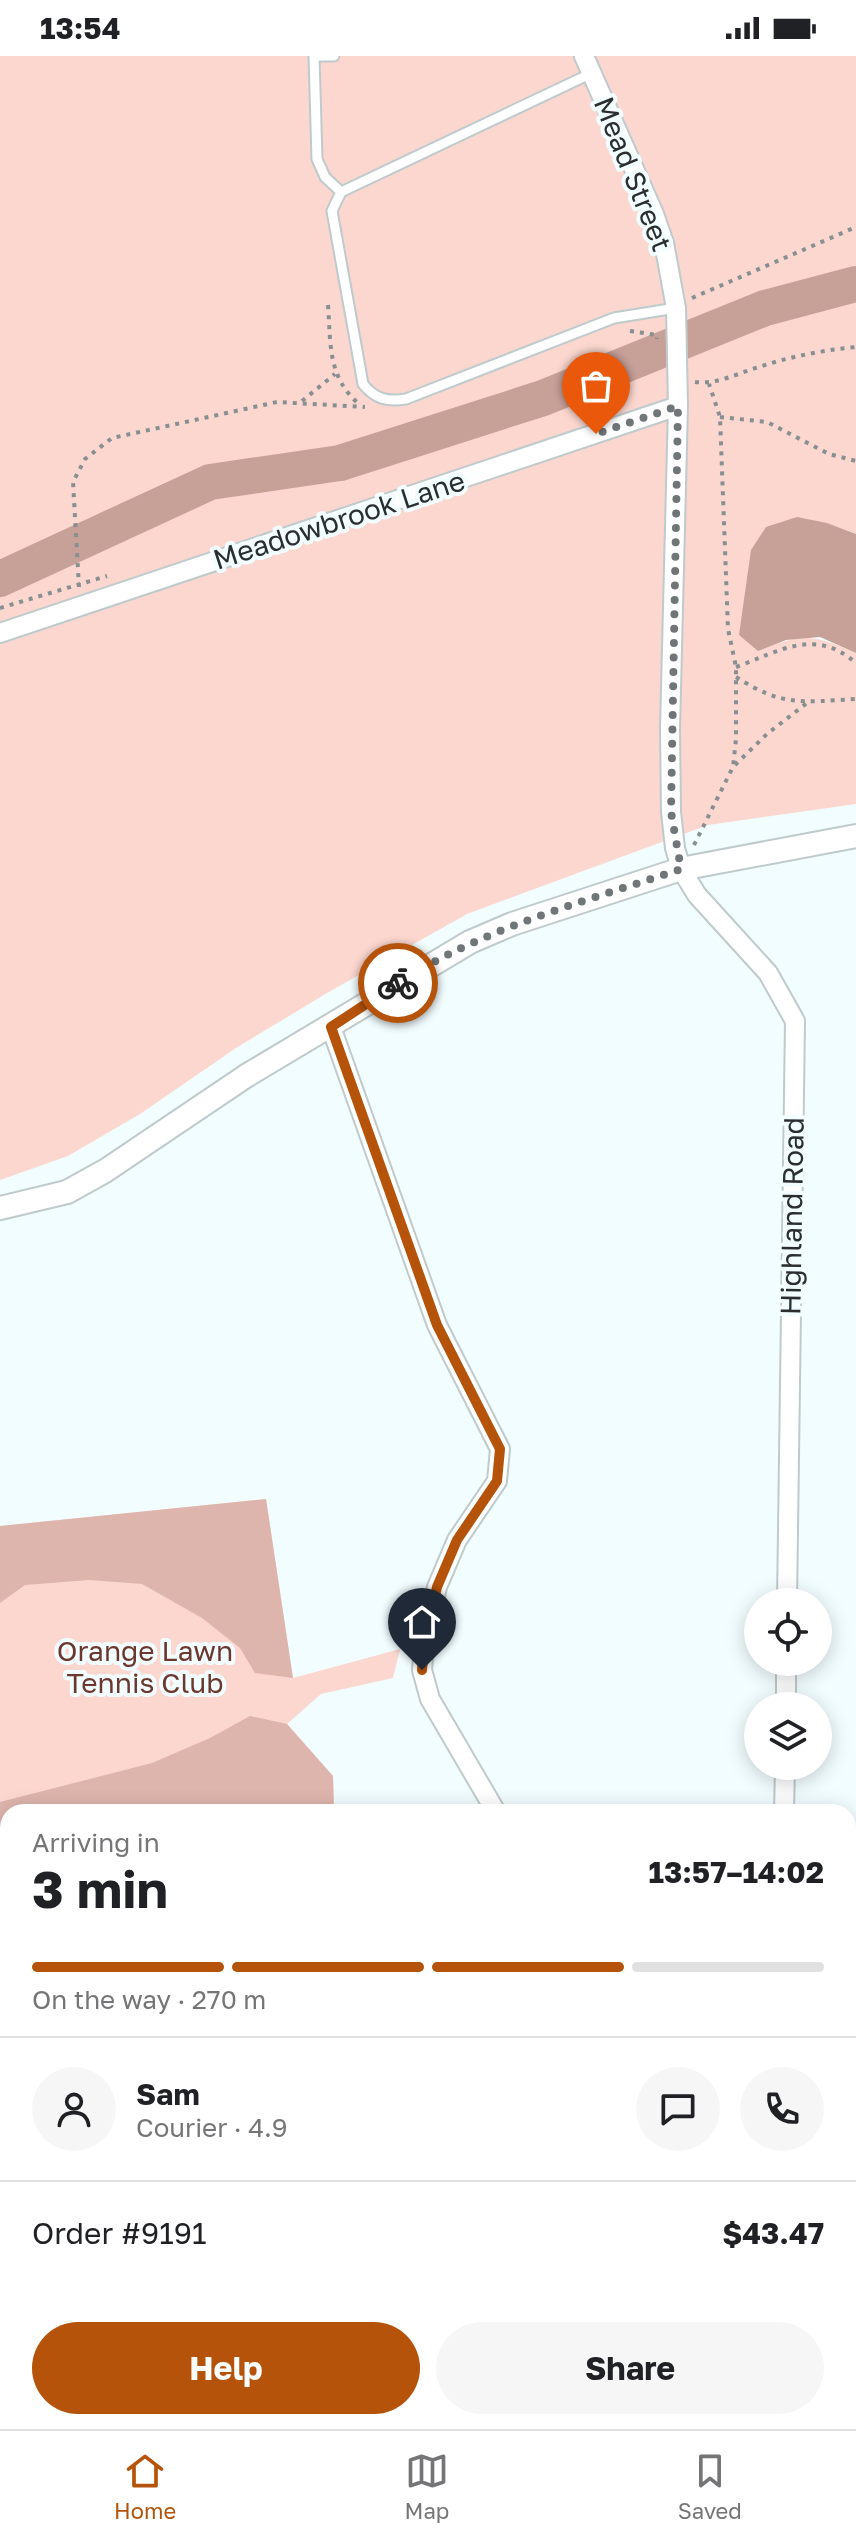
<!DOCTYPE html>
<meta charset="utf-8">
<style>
body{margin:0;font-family:"Golos Text",sans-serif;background:#f6f6f6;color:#202124;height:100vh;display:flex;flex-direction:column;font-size:30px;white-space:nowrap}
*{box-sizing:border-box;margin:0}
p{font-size:26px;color:#757577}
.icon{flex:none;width:44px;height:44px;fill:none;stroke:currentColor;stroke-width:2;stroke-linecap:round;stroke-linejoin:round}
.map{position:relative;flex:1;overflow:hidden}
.sheet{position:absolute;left:0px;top:1748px;width:856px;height:626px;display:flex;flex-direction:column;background:#fff;border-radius:24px 24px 0 0;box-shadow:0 4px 20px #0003}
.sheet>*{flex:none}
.tools{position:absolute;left:744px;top:1532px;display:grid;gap:16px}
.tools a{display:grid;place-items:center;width:88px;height:88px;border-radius:50%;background:#fff;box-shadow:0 4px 20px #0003;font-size:40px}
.pin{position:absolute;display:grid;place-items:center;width:68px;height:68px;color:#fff;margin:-82px -34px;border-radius:50% 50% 50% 0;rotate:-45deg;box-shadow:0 0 8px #0007}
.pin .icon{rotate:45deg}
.courier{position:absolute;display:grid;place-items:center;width:80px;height:80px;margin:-40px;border:6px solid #b45309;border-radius:50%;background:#fff;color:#222;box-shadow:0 2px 10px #0007}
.overview em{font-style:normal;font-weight:700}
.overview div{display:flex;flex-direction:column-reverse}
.overview{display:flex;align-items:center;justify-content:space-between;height:136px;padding:0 32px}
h1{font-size:52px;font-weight:700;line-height:60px}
.bar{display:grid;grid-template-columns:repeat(4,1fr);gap:12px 8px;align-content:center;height:96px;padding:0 32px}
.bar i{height:10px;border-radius:6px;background:#e0e0e0}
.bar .on{background:#b45309}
.bar p{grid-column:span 4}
.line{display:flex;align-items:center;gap:20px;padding:0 32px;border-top:2px solid #e0e0e0}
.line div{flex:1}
.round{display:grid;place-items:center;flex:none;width:84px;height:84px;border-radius:42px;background:#f6f6f6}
.cta{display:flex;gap:16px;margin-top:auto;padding:16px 32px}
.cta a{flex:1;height:92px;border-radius:48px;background:#b45309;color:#fff;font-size:32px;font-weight:700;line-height:92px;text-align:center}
.cta a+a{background:#f6f6f6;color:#202124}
.status{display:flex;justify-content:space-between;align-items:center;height:56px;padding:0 40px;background:#fff;direction:ltr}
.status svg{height:22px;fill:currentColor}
.menu{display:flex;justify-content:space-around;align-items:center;height:112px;border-top:2px solid #e0e0e0;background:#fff;font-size:22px;color:#757577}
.menu a{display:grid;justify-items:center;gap:4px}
.menu .on{color:#b45309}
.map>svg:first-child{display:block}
.green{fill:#fbd7cf}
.forest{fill:#deb5ad}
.water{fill:#c7a098}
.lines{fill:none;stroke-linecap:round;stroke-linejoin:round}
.river{stroke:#c7a098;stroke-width:36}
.service-casing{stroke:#bfcacc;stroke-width:13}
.minor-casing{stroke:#bfcacc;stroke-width:22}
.tertiary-casing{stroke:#bfcacc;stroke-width:26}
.path{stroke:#888f91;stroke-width:4;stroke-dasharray:4 6;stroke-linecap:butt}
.service{stroke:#fff;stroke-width:9}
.minor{stroke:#fff;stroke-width:18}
.tertiary{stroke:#fff;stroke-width:22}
.done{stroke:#707678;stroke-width:8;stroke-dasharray:0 14.4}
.route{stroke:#b45309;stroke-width:10}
.labels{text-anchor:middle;stroke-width:8;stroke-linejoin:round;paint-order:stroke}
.street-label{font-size:28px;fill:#2a2e2f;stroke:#f2fdff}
.park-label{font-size:28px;fill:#6c372d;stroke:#f2fdff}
</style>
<div class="status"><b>13:54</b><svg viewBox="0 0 49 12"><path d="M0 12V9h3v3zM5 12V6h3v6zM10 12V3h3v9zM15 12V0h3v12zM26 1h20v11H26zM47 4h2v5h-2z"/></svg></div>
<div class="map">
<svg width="856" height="2373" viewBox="0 0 856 2373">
<rect width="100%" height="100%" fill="#f2fdff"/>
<path class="green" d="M0 0H856V478L827 467 758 595C803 577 812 578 856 597V748L708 769 467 858 327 937 236 992 140 1058 68 1100 0 1124Z
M266 1443 293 1622 400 1593 393 1622 321 1638 287 1668 333 1720 334 1756H8V2250H0V1470Z"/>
<path class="forest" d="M266 1443 293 1622 255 1617 240 1592 202 1562 142 1528 89 1524 25 1529 0 1547V1470Z
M250 1660 287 1668 333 1720 334 1756H8V1975H0V1746L152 1707 210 1682Z"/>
<path class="water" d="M797 461 827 467 856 478V597L820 581 786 584 758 595 739 579 751 494 766 471Z"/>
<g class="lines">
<path class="river" d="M0 523 210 426 340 407 543 342 765 252 856 228"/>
<defs>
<path id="service" d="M314 0 317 103 325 121 341 136
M318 0H334
M592 17 341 136 332 155 363 328C375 343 387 346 406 343L614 262 676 252"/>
<path id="minor" d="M584 0 654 158 664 187 676 252 678 350 670 673 671 756 675 792 681 813 697 839 768 917 795 965 787 1546
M0 577 678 350
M331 971 437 1269 500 1393 497 1425 457 1484 437 1531 424 1588 422 1614 430 1643 496 1756
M786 1650V1606
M784 1756 785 1710
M428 2373 438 2366
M776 2373V2366"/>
<path id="tertiary" d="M0 1152 67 1136 105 1115 246 1020 470 886 512 868 681 813 856 780"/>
</defs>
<use href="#service" class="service-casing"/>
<use href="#minor" class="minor-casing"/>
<use href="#tertiary" class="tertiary-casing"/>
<path class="path" d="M692 242 856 171
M328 249C331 288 327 321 360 349
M630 275 657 279V283
M695 326C718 329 740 316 762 310 793 300 824 294 856 291
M302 345 335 318
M720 361 767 366 829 398 856 405
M79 531 73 426 85 403 112 382 277 346 365 351
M0 552 107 520
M736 611C780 595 815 571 856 607
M736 621C783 651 802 646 856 643
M735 709 767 678 807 647
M694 789 733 711 736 683V611L728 573 720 361 709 328"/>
<use href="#service" class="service"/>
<use href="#minor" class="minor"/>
<use href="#tertiary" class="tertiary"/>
</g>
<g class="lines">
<path class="done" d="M398 927C485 871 584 846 681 813L671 756 678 350 596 378"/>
<path class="route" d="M398 927 331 971 437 1269 500 1393 497 1425 457 1484 437 1531 424 1588 422 1614"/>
</g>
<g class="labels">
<g class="street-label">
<text transform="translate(633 118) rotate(68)" y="10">Mead Street</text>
<text transform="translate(339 464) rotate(-18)" y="10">Meadowbrook Lane</text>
<text transform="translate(792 1160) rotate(-89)" y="10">Highland Road</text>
</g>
<g class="park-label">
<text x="145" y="1605">Orange Lawn<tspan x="145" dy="32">Tennis Club</tspan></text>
</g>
</g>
</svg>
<div class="tools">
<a><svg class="icon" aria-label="locate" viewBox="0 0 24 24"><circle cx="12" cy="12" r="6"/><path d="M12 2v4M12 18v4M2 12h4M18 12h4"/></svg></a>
<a><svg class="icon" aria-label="layers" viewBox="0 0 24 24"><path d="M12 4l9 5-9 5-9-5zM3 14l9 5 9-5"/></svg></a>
</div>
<div class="pin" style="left:596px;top:378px;background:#ea580c"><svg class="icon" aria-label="bag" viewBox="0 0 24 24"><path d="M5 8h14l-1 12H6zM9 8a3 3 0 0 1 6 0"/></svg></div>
<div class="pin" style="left:422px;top:1614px;background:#1f2937"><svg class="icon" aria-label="home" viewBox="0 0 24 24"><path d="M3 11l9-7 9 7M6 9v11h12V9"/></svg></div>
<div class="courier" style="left:398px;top:927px"><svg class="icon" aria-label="bike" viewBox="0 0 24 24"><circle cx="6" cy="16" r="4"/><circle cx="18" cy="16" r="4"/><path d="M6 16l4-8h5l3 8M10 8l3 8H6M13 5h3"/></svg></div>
<section class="sheet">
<div class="overview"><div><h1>3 min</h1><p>Arriving in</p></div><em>13:57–14:02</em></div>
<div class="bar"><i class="on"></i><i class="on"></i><i class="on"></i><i></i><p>On the way · 270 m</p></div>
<div class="line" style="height:144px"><a class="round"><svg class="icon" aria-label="person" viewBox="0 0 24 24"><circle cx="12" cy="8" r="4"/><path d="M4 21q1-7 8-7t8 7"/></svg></a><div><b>Sam</b><p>Courier · 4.9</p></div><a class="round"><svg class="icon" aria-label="chat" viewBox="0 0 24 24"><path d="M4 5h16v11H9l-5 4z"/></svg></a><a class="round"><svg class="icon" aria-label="phone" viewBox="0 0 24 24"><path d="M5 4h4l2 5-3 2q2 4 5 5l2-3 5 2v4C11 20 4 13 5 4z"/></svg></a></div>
<div class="line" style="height:104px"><div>Order #9191</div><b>$43.47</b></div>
<div class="cta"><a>Help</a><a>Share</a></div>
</section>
</div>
<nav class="menu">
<a class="on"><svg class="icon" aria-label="home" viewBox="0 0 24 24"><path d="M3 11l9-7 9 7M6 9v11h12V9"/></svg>Home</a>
<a><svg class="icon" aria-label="map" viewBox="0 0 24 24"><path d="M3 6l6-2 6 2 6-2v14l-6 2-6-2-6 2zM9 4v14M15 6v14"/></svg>Map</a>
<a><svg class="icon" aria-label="saved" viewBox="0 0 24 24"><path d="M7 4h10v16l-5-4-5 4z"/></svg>Saved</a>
</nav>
